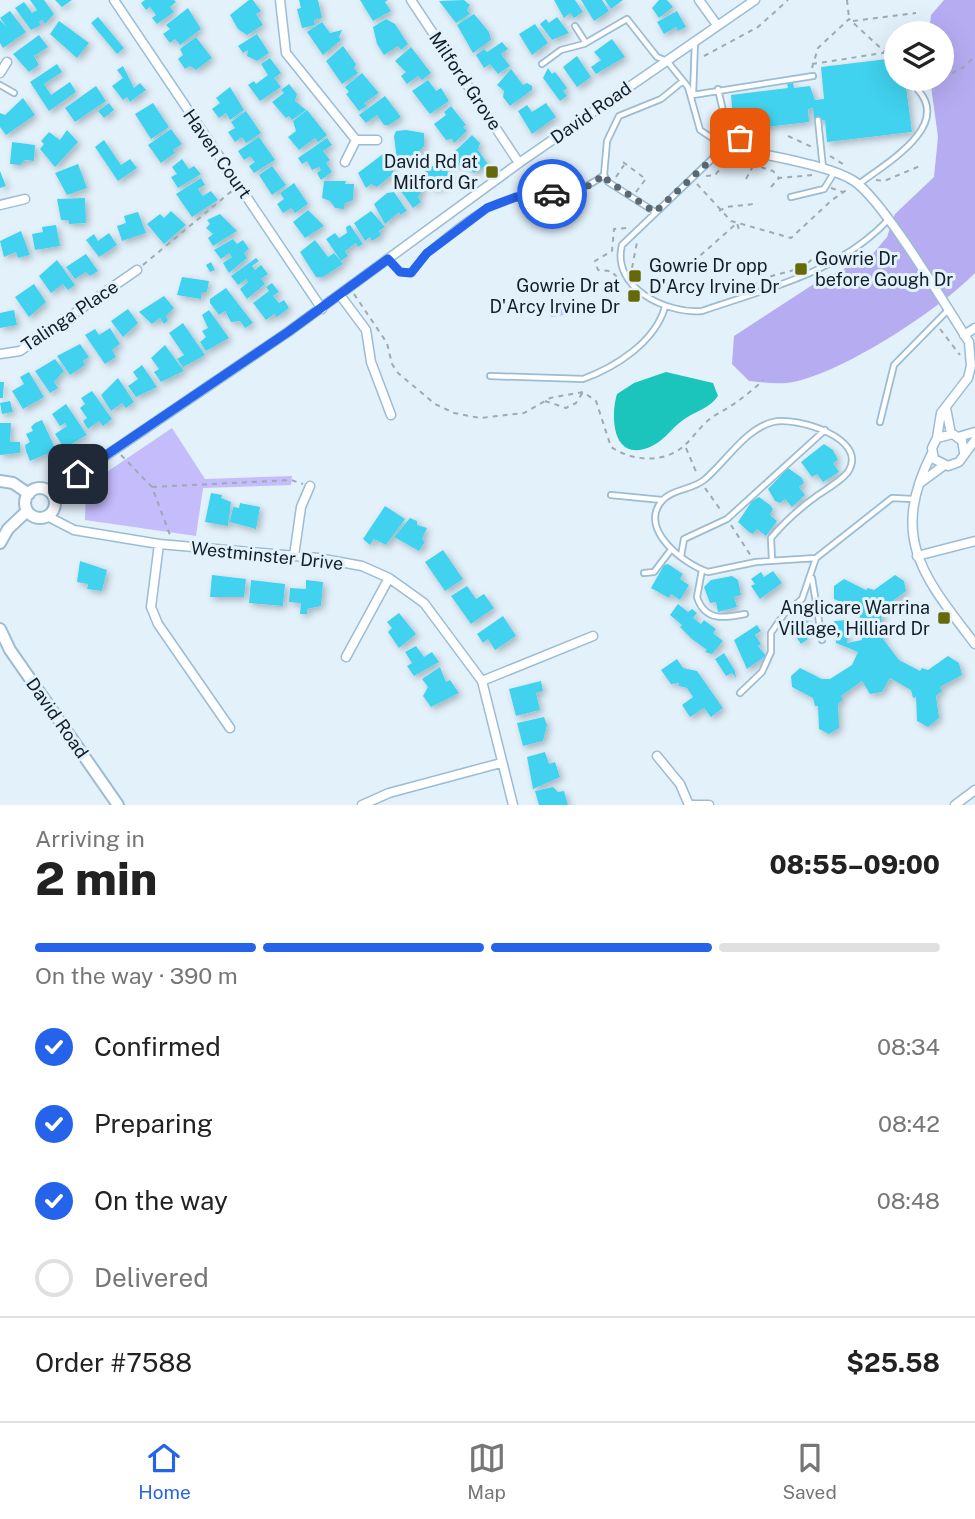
<!DOCTYPE html>
<meta charset="utf-8">
<style>
body{margin:0;font-family:"Public Sans",sans-serif;background:#f2f2f2;color:#222;height:100vh;display:flex;flex-direction:column;font-size:26px;white-space:nowrap}
*{box-sizing:border-box;margin:0}
p{font-size:23px;color:#767676}
.icon{flex:none;width:38px;height:38px;fill:none;stroke:currentColor;stroke-width:2;stroke-linecap:round;stroke-linejoin:round}
.map{position:relative;height:805px;overflow:hidden}
.panel{display:flex;flex-direction:column;background:#fff;flex:1}
.panel>*{flex:none}
.buttons{position:absolute;left:884px;top:21px;display:grid;gap:14px}
.buttons a{display:grid;place-items:center;width:70px;height:70px;border-radius:50%;background:#fff;box-shadow:0 7px 28px #0002;font-size:35px}
.pin{position:absolute;display:grid;place-items:center;width:60px;height:60px;color:#fff;margin:-30px;border-radius:14px;box-shadow:0 4px 10px #0006}
.courier{position:absolute;display:grid;place-items:center;width:70px;height:70px;margin:-35px;border:5px solid #2563eb;border-radius:50%;background:#fff;color:#222;box-shadow:0 2px 9px #0007}
.headline em{font-style:normal;font-weight:800}
.headline div{display:flex;flex-direction:column-reverse}
.headline{display:flex;align-items:center;justify-content:space-between;height:119px;padding:0 35px}
h1{font-size:46px;font-weight:800;line-height:52px}
.bar{display:grid;grid-template-columns:repeat(4,1fr);gap:10px 7px;align-content:center;height:84px;padding:0 35px}
.bar i{height:9px;border-radius:5px;background:#e0e0e0}
.bar .on{background:#2563eb}
.bar p{grid-column:span 4}
.line{display:flex;align-items:center;gap:18px;padding:0 35px;border-top:2px solid #e0e0e0}
.line div{flex:1}
ol{padding:0 35px;list-style:none}
li{display:flex;align-items:center;gap:21px;height:77px}
li p{margin-inline-start:auto}
li .icon{padding:7px;border-radius:50%;background:#2563eb;color:#fff;stroke-width:4}
li:last-child{color:#767676}
li i{width:38px;height:38px;border:4px solid #e0e0e0;border-radius:50%}
.tab-bar{display:flex;justify-content:space-around;align-items:center;height:98px;border-top:2px solid #e0e0e0;background:#fff;font-size:19px;color:#767676}
.tab-bar a{display:grid;justify-items:center;gap:4px}
.tab-bar .on{color:#2563eb}
.map>svg:first-child{display:block}
.green{fill:#c4bcfb}
.forest{fill:#b5acf2}
.water{fill:#1cc5bb}
.building{fill:#40d2ee;filter:url(#shadow)}
.lines{fill:none;stroke-linecap:round;stroke-linejoin:round}
.lane-casing{stroke:#9bbcd3;stroke-width:8}
.street-casing{stroke:#9bbcd3;stroke-width:11}
.secondary-casing{stroke:#9bbcd3;stroke-width:14}
.path{stroke:#9daab4;stroke-width:2;stroke-dasharray:5 5;stroke-linecap:butt}
.lane{stroke:#fff;stroke-width:4.5}
.street{stroke:#fff;stroke-width:8}
.secondary{stroke:#fff;stroke-width:10}
.done{stroke:#5b6871;stroke-width:7;stroke-dasharray:0 12.6}
.route{stroke:#2563eb;stroke-width:9}
.poi-dot{fill:#656908;stroke:#e3f1fb;stroke-width:2.5}
.labels{text-anchor:middle;stroke-width:6;stroke-linejoin:round;paint-order:stroke}
.street-label{font-size:18px;fill:#121e27;stroke:#e3f1fb}
.poi-label{font-size:18px;fill:#121e27;stroke:#e3f1fb;text-anchor:end}
</style>
<div class="map">
<svg width="975" height="805" viewBox="0 0 975 805">
<defs>
<filter id="shadow"><feDropShadow dx="3" dy="3" stdDeviation="3.5" flood-color="#0004"/></filter>
</defs>
<rect width="100%" height="100%" fill="#e3f1fb"/>
<path class="green" d="M568 303 570 314 551 317 549 306Z
M172 428 205 479 292 476 291 485 203 488 196 536 85 520 86 486Z"/>
<path class="forest" d="M944 0H975V273C939 310 837 377 787 383 775 384 761 382 749 381L732 364 734 336 820 280 871 256 887 237 895 214 934 177 938 137 930 79H942V33H929L931 15Z"/>
<path class="water" d="M666 372 713 383 718 396C709 409 695 411 683 420 669 430 663 444 644 449 611 458 611 413 617 394L634 383Z"/>
<path class="building" d="M30 0H44L54 14 45 24 42 20 39 22 41 25 31 30 15 8 24 2 32 13 37 10Z
M55 0H72L62 7Z
M145 0H174L176 2 170 7 174 12 157 24 152 18 156 15 150 7 146 10 141 3Z
M249 0H253L261 11 256 14 263 25 247 35 238 29 230 15Z
M299 0H318L322 18 314 20 315 25 302 28 297 9 301 8Z
M360 0H388L385 2 391 11 373 21Z
M464 0 470 5 467 10 470 14 456 23 439 1Z
M554 0H575L583 12 574 18 570 13 564 18Z
M581 0H602L609 11 594 21Z
M605 0H623L611 9Z
M659 0H667L673 7 659 18 652 8Z
M188 8 201 29 180 45 175 39 170 43 163 34 170 29 166 25Z
M10 11 26 32 3 48 0 43V20L7 27 0 18Z
M677 11 686 27 678 31 676 27 664 34 657 22Z
M474 14 489 32 491 40 473 53 457 25Z
M98 17 124 48 117 54 91 23Z
M557 17 569 33 552 40 540 24 546 19 549 23Z
M386 19 395 24 408 44 401 50 398 46 384 55 377 44 373 27Z
M59 21 89 43 77 58 50 34Z
M322 22 330 33 342 30 339 37 341 40 323 55 307 32Z
M535 24 548 43 532 55 519 34Z
M257 34 269 53 257 61 247 56 248 50 243 53 238 46Z
M39 35 48 47 34 56 39 65 29 72 13 54Z
M196 37 212 58 196 70 190 66 185 69 178 59 183 55 180 49Z
M612 39 625 57 596 74 591 67 601 60 594 52Z
M502 42 508 49 501 54 510 66 498 74 490 64 484 68 476 55 484 49 487 52Z
M343 46 356 64 354 68 358 73 342 84 326 61Z
M411 47 431 73 422 80 418 76 407 84 401 76 406 72 395 61Z
M577 56 591 77 577 87 563 67Z
M270 58 281 73 274 78 281 87 260 101 248 85 254 81 256 84 268 75 261 64Z
M896 58V79H905L912 132 827 142 825 120 814 121 813 108 808 109 809 122 741 130 738 108H732L731 95 788 88 787 83 793 82 794 88 810 86 815 100 824 99 821 67Z
M57 64 62 72 44 84 51 95 70 82 76 92 49 111 30 82Z
M123 66 134 88 140 83 146 90 130 102 127 97 123 100 112 86 123 78 117 70Z
M548 68 552 74 555 72 567 88 563 91 567 96 560 101 543 78Z
M511 69 523 85 527 83 532 86V90L510 106 503 97 504 91 497 85Z
M362 73 379 93 364 103 367 106 359 111 346 94 349 92 345 87Z
M428 80 436 91 441 88 449 101 430 114 412 91Z
M289 84 297 94 295 101 306 110 292 120 289 116 286 118 272 102 284 93 281 90Z
M96 86 106 101 75 122 65 108Z
M230 87 244 110 230 120 226 113 219 118 212 109 220 103 216 98Z
M385 96 401 117 389 125H384L377 115 366 123 359 115Z
M23 98 35 115 6 135 0 127V113L5 115Z
M109 103 114 110 104 118 98 111Z
M153 103 169 127 151 139 135 114Z
M546 103 556 117 532 134 518 111 527 105 532 112Z
M451 106 466 125 463 127 467 131 454 143 452 139 446 140 434 124 446 115 444 112Z
M307 110 327 135 318 142 315 138 299 150 288 137 296 131 293 121Z
M246 111 261 133 246 143 242 137 235 142 228 132 235 128 231 122Z
M171 129 182 144 173 150 175 153 161 163 148 145Z
M67 130 78 142 55 167 40 149 44 144 41 141 49 132 60 140Z
M406 130 424 133V146L414 158 397 160 394 136 396 131Z
M472 135 480 143 478 150 488 164 474 173 463 163 458 167 450 156Z
M259 137 275 160 254 173 249 166 255 162 250 156 244 160 238 151Z
M327 138 332 145 323 151 330 160 326 163 332 172 321 180 317 173 321 170 319 167 312 170 307 161 302 164 298 158Z
M104 140 121 165 130 159 137 168 118 181 95 147Z
M12 142 35 145 34 161 25 160 20 165 10 164Z
M383 154 394 173 377 187 371 184 366 188 358 173Z
M182 159 189 169 194 166 201 174 178 188 171 177 177 174 172 167Z
M440 161 452 178 440 189 438 186 433 190 424 177 428 174 425 171Z
M78 164 87 188 67 195 55 173Z
M272 166 286 185 272 195 259 175Z
M0 171 6 186 0 188Z
M408 174 412 179 416 177 424 188 418 197 421 202 413 208 395 183Z
M201 178 205 185 198 189 203 196 211 191 218 200 192 217 176 194Z
M324 181H346L345 184H354L353 200 344 204V209L335 208 330 201 322 198Z
M294 183 308 204 295 213 291 208 283 213 277 204 284 199 280 193Z
M394 192 407 211 400 215 399 212 385 224 374 204 387 193Z
M85 198 86 223 69 224V220H61L57 199Z
M308 210 324 226 305 238 293 222Z
M171 211 186 225 164 244 147 224 160 214 164 218Z
M371 211 385 227 379 231 381 235 372 241 370 237 365 241 354 223Z
M138 212 146 233 122 241 117 226 126 223 124 216Z
M220 214 237 231 213 246 208 238 213 234 206 228 210 224 207 220Z
M56 225 60 246 35 250 32 234 43 232 42 227Z
M350 225 363 244 358 247 356 243 345 251 348 256 341 261 326 239 335 233 339 238 347 233 346 227Z
M21 231 30 255 18 258 16 252 4 257 0 241Z
M109 233 117 245 99 257 86 240 94 234 98 241Z
M233 239 237 244 243 240 249 249 244 253 247 258 229 273 223 263 232 257 229 253 221 259 214 250Z
M315 240 328 257 334 253 343 264 323 277H316L300 252Z
M86 254 98 271 90 276 86 272 75 279 66 267Z
M256 258 259 261 252 266 255 270 261 265 268 274 261 279 265 284 247 299 240 289 248 282 246 279 238 285 231 276Z
M57 260 75 285 68 290 63 284 51 293 39 276Z
M211 262 215 270 210 272 206 265Z
M182 277 209 281 207 292H202L201 299 177 295Z
M272 283 279 292 273 296 279 303 284 300 289 308 277 317 274 314 266 320 253 303 269 291 266 287Z
M34 284 46 302 29 317 15 297Z
M226 288 253 323 245 328 240 321 231 322 225 311 219 315 210 303V299Z
M164 296 174 308 166 316 168 320 164 324 160 318 152 324 139 312Z
M128 309 138 323 123 337 111 321Z
M14 310 17 325 0 328V313Z
M209 310 229 338 206 351 200 342 206 337 202 331 208 328 202 315Z
M183 323 205 355 183 367 177 359 184 355 169 333Z
M110 328 120 344 112 350 116 357 105 364 85 335 95 329 99 335Z
M80 344 89 357 83 361 85 365 70 375 57 356Z
M165 345 184 371 161 382 154 372 159 369 151 358Z
M55 359 64 371 54 382 58 388 50 393 35 371Z
M142 365 157 387 136 397 128 386 138 379 133 372Z
M29 372 44 397 23 409 12 391 24 384 20 377Z
M118 378 134 402 126 408 122 403 111 411 101 395Z
M0 382H4L3 398H0Z
M92 391 112 419 103 426 99 421 88 429 83 421 87 418 80 408 85 404 81 398Z
M10 401 13 412 2 414 0 403Z
M66 404 87 435 64 448 55 434 67 426 65 423 60 426 52 414Z
M42 420 56 450 30 461 26 451 25 445 30 442 26 434 33 431 31 427 35 423Z
M0 423H11L10 442H20V453L0 455Z
M824 444 833 450 838 460 833 463 839 472 823 482 817 474 812 477 801 462Z
M788 468 802 478 804 483 799 487 805 495 792 507 785 499 780 503 775 501 768 489Z
M211 493 222 495 221 498 231 502 228 526 205 522Z
M759 497 770 505 773 509 770 515 777 521 766 536 757 529 753 534 749 532 738 522 752 501Z
M240 503 260 507 256 529 230 522 233 507 239 508Z
M385 506 405 519 386 545 374 539 370 545 363 539Z
M410 518 417 521V525L427 528 422 539 425 542 419 551 394 537Z
M443 550 463 579 445 591 425 562Z
M80 561 107 570 102 591 87 589 88 584 77 582Z
M668 564 683 574 680 579 689 585 680 600 671 594 669 598 651 588 664 565Z
M773 571 782 583 760 599 751 586 755 584 751 579 761 572 764 577Z
M212 575 246 579 244 597H210Z
M895 575 904 581 906 591 885 607 881 614 883 639 899 660 920 671 922 668 928 670 948 656 959 663 962 675 940 687 942 691 936 696 939 718 928 727 917 721 916 697 913 698 911 690 890 678 882 692 870 694 862 681 841 696 843 699 838 704 839 728 829 734 819 729 818 706H815L813 698 792 687 791 676 800 668 822 679H830L852 665 858 652 836 643 834 621 847 620V643L862 640 860 616 856 609 834 599V586L844 579 866 590 868 588 874 590Z
M732 576 738 580 741 595 734 597 737 607 718 612 716 602 710 603 704 587 711 580Z
M251 580 285 584 283 606 249 603Z
M306 580 323 582 321 606 307 609V614H300L301 603 289 602 290 588 306 589Z
M467 586 476 599 484 594 494 608 471 624 451 596Z
M678 604 688 612 692 609 697 613 693 618 701 624 704 620 716 629 713 633 723 641 712 654 705 652 707 650 692 639 680 627 682 625 670 615Z
M399 613 416 634 399 648 388 632 392 628 387 622Z
M503 616 516 636 495 650 488 639 483 643 477 634Z
M804 617 811 626 797 636 790 627Z
M757 625 761 631 755 635 761 644 758 646 766 656 747 669 734 640Z
M804 634 808 639 801 644 797 638Z
M416 646 424 657 432 652 439 662 414 676 407 666 412 663 405 652Z
M724 653 735 671 736 678 732 673 726 676 715 659Z
M677 659 683 668 697 671 723 708 711 717 704 708 690 717 682 705 693 697 687 688 679 686V683L671 684 661 670Z
M440 667 446 682 450 680 459 693 431 707 423 696 428 687 422 679Z
M541 681 543 691 536 693 540 710 516 716 509 689Z
M544 717 547 725 543 741 523 746 517 723Z
M545 752 549 764 555 762 560 777 533 789 527 757Z
M553 787 558 792 564 791 568 805H539L535 791Z"/>
<g class="lines">
<defs>
<path id="lane" d="M575 26 586 43
M542 64 561 50 584 44 627 19 657 57 667 61 688 87 700 130 721 144 712 159 622 245C611 288 667 314 702 311 768 288 838 273 888 220
M0 85 14 93
M718 89 726 124 740 137V150
M693 95 813 76
M693 95 695 41
M818 120 823 168
M604 175 607 141 619 116 661 99 683 81
M604 175 608 182 655 212
M859 184C883 165 952 127 918 90
M791 197 824 189 834 173
M388 259 400 272 411 273C417 267 421 258 428 252 450 234 479 208 506 200 543 189 571 201 604 175
M490 376 583 379C616 367 655 342 665 307
M880 422 894 365 948 310
M611 495 662 500
M681 556 684 539 727 519 825 430
M772 561 771 538C785 521 800 508 818 495 827 489 841 481 848 472 870 438 795 416 773 422 745 429 725 463 704 480 692 490 671 489 661 502 639 530 684 564 708 572L756 562 816 558 892 498 913 499
M702 570 697 597C705 622 725 618 745 614
M644 573 654 572 670 551
M812 578 822 640
M740 693 762 672 771 652V633L784 614 802 599 816 558"/>
<path id="street" d="M114 0 322 309
M280 0 286 53 356 140
M411 0 519 163
M699 0 717 25
M0 73 7 62
M721 144C756 155 826 163 854 181 884 201 947 308 969 342L971 366 968 378 941 413 937 438
M345 162 356 140H377
M0 205 25 199
M340 295 366 330 371 362 391 415
M964 335 975 328
M0 354 20 351 137 270
M946 408 951 434
M958 437 975 432
M964 452 962 441 953 434 937 438 932 448 934 459 948 466 959 462 975 440
M932 453C889 538 923 576 975 644
M920 483 943 466
M51 493 288 332 519 163 755 0
M47 516 74 530 159 544 318 558 362 566 389 578 424 603 482 681 513 805
M159 544 151 607 158 624 230 728
M294 556 301 507 310 486
M917 556 975 541
M346 657 389 578
M482 681 593 636
M657 756 680 784 689 805
M362 805 389 793 501 763
M689 805H709
M955 805 975 790"/>
<path id="secondary" d="M0 481 13 483 29 494
M25 503a15 15 0 1 1 30 0a15 15 0 1 1-30 0Z
M0 543 8 529 27 511
M0 629 10 650 118 805"/>
</defs>
<use href="#lane" class="lane-casing"/>
<use href="#street" class="street-casing"/>
<use href="#secondary" class="secondary-casing"/>
<path class="path" d="M847 0 849 18
M853 21 916 13
M885 49 896 40
M704 56 758 27 788 0
M812 64 896 51
M812 68 818 48 849 19 885 52
M925 87 964 67 975 56
M788 136 812 147
M830 156 846 166
M742 161 773 171 779 178 813 175
M623 162 647 180
M718 165 730 167 742 161
M706 176 715 175 722 167
M616 177 624 165
M746 179 753 166
M876 180 884 181 920 166
M697 184 731 221 791 238 832 200 848 189
M771 187 779 178
M831 188 843 192
M636 192 645 180
M719 211 726 207 754 204
M693 262 737 223 740 233
M143 265 233 190
M632 268 637 242
M617 277 611 271 598 270 595 261 612 251 614 229 627 228
M753 286C770 270 798 276 813 258
M354 294 387 343 392 364 398 373 435 404 454 413 480 418 524 413 550 398 583 392 596 401 611 447C633 462 667 464 687 443 695 435 704 422 714 416 732 406 748 395 763 380
M940 329 960 355
M545 401 566 408 576 403 583 392
M686 448 697 474
M121 455 152 487 170 535
M152 487 291 480 303 484
M705 488 722 512
M731 525 751 556"/>
<use href="#lane" class="lane"/>
<use href="#street" class="street"/>
<use href="#secondary" class="secondary"/>
</g>
<g class="lines">
<path class="done" d="M552 194 582 190 604 175 608 181 655 212 712 159 720 144 740 150V138"/>
<path class="route" d="M78 474 288 332 388 259 400 272 411 273 427 253 487 208 516 197 552 194"/>
</g>
<g class="poi-dot">
<rect x="485" y="165" width="14" height="14" rx="3.5"/>
<rect x="794" y="262" width="14" height="14" rx="3.5"/>
<rect x="628" y="269" width="14" height="14" rx="3.5"/>
<rect x="627" y="289" width="14" height="14" rx="3.5"/>
<rect x="937" y="611" width="14" height="14" rx="3.5"/>
</g>
<g class="labels">
<g class="street-label">
<text transform="translate(465 81) rotate(56)" y="6">Milford Grove</text>
<text transform="translate(591 113) rotate(-35)" y="6">David Road</text>
<text transform="translate(217 154) rotate(55)" y="6">Haven Court</text>
<text transform="translate(70 316) rotate(-34)" y="6">Talinga Place</text>
<text transform="translate(267 556) rotate(6)" y="6">Westminster Drive</text>
<text transform="translate(57 718) rotate(55)" y="6">David Road</text>
</g>
<g class="poi-label">
<text x="478" y="168">David Rd at<tspan x="478" dy="21">Milford Gr</tspan></text>
<text x="815" y="265" text-anchor="start">Gowrie Dr<tspan x="815" dy="21">before Gough Dr</tspan></text>
<text x="649" y="272" text-anchor="start">Gowrie Dr opp<tspan x="649" dy="21">D'Arcy Irvine Dr</tspan></text>
<text x="620" y="292">Gowrie Dr at<tspan x="620" dy="21">D'Arcy Irvine Dr</tspan></text>
<text x="930" y="614">Anglicare Warrina<tspan x="930" dy="21">Village, Hilliard Dr</tspan></text>
</g>
</g>
</svg>
<div class="buttons">
<a><svg class="icon" aria-label="layers" viewBox="0 0 24 24"><path d="M12 4l9 5-9 5-9-5zM3 14l9 5 9-5"/></svg></a>
</div>
<div class="pin" style="left:740px;top:138px;background:#ea580c"><svg class="icon" aria-label="bag" viewBox="0 0 24 24"><path d="M5 8h14l-1 12H6zM9 8a3 3 0 0 1 6 0"/></svg></div>
<div class="pin" style="left:78px;top:474px;background:#1f2937"><svg class="icon" aria-label="home" viewBox="0 0 24 24"><path d="M3 11l9-7 9 7M6 9v11h12V9"/></svg></div>
<div class="courier" style="left:552px;top:194px"><svg class="icon" aria-label="car" viewBox="0 0 24 24"><path d="M5 17H2v-5l4-1 3-4h7l3 4 3 1v5h-3M9 17h6M6 11h13"/><circle cx="7" cy="17" r="2"/><circle cx="17" cy="17" r="2"/></svg></div>
</div>
<section class="panel">
<div class="headline"><div><h1>2 min</h1><p>Arriving in</p></div><em>08:55–09:00</em></div>
<div class="bar"><i class="on"></i><i class="on"></i><i class="on"></i><i></i><p>On the way · 390 m</p></div>
<ol>
<li><svg class="icon" aria-label="check" viewBox="0 0 24 24"><path d="M5 12l5 5 9-10"/></svg>Confirmed<p>08:34</p></li>
<li><svg class="icon" aria-label="check" viewBox="0 0 24 24"><path d="M5 12l5 5 9-10"/></svg>Preparing<p>08:42</p></li>
<li><svg class="icon" aria-label="check" viewBox="0 0 24 24"><path d="M5 12l5 5 9-10"/></svg>On the way<p>08:48</p></li>
<li><i></i>Delivered</li>
</ol>
<div class="line" style="height:91px"><div>Order #7588</div><b>$25.58</b></div>
</section>
<nav class="tab-bar">
<a class="on"><svg class="icon" aria-label="home" viewBox="0 0 24 24"><path d="M3 11l9-7 9 7M6 9v11h12V9"/></svg>Home</a>
<a><svg class="icon" aria-label="map" viewBox="0 0 24 24"><path d="M3 6l6-2 6 2 6-2v14l-6 2-6-2-6 2zM9 4v14M15 6v14"/></svg>Map</a>
<a><svg class="icon" aria-label="saved" viewBox="0 0 24 24"><path d="M7 4h10v16l-5-4-5 4z"/></svg>Saved</a>
</nav>
